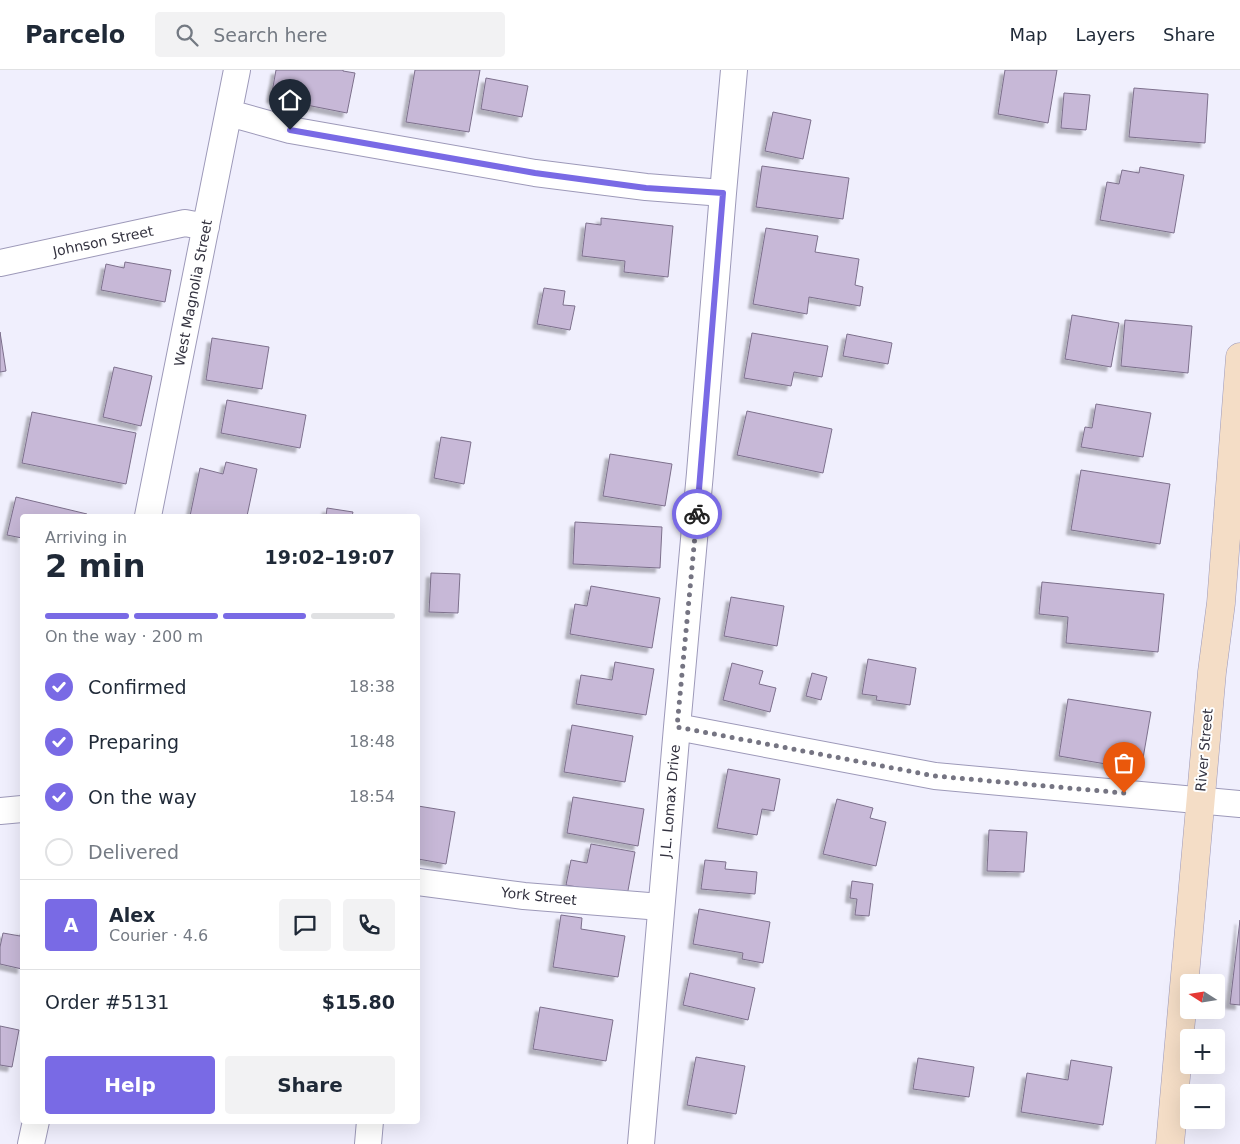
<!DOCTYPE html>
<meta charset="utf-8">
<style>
body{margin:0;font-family:"DejaVu Sans",sans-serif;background:#f2f2f3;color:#1f2937;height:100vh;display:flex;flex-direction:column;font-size:19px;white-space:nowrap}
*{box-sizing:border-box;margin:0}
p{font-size:16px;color:#747a83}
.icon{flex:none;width:28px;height:28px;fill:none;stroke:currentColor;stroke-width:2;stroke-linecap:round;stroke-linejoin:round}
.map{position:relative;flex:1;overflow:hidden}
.details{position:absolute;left:20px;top:444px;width:400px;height:610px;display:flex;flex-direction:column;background:#fff;border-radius:5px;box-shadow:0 5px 20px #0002}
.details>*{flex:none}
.needle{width:32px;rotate:282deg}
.controls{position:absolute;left:1180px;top:904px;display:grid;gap:10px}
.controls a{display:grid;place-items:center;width:45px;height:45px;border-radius:5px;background:#fff;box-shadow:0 5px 20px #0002;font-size:25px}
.pin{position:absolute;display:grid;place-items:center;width:42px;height:42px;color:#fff;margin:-51px -21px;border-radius:50% 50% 50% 0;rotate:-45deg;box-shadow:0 0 5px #0007}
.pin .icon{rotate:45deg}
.courier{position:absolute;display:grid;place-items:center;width:50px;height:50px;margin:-25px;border:4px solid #796ae5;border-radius:50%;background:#fff;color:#222;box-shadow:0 1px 6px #0007}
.summary em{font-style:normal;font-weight:600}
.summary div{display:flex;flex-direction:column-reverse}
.summary{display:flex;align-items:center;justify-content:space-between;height:85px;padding:0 25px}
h1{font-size:32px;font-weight:600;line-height:38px}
.bar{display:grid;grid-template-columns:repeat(4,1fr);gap:8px 5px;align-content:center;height:60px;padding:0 25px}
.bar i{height:6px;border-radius:4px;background:#e0e1e3}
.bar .active{background:#796ae5}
.bar p{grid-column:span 4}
.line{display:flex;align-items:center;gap:12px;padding:0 25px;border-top:1px solid #e0e1e3}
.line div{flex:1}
.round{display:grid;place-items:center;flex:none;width:52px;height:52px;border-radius:5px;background:#f2f2f3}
ol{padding:0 25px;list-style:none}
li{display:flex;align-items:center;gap:15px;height:55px}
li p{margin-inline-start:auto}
li .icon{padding:5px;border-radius:50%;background:#796ae5;color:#fff;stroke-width:4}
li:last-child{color:#747a83}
li i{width:28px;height:28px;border:2px solid #e0e1e3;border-radius:50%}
.button{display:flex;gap:10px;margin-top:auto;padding:10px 25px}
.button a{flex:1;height:58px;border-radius:5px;background:#796ae5;color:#fff;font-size:20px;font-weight:600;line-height:58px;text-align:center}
.button a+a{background:#f2f2f3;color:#1f2937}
header{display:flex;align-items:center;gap:30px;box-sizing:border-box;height:70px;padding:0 25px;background:#fff;border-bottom:1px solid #e0e1e3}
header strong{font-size:24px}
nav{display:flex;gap:28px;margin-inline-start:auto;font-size:18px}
.search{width:350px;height:45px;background:#f2f2f3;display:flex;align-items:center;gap:12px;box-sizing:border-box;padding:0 18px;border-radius:5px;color:#747a83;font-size:19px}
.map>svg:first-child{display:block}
.building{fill:#c7b8d7;stroke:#7d708c;filter:url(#shadow)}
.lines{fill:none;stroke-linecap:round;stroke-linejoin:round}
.street-casing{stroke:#9d99b9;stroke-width:28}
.secondary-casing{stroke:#9d99b9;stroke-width:29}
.street{stroke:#fff;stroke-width:26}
.secondary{stroke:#f4ddc6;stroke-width:28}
.done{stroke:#757482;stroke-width:5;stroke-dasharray:0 9}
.route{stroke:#796ae5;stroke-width:6}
.labels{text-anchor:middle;stroke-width:4;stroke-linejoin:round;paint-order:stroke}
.street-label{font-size:14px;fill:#33323f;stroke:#fff}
</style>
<header>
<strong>Parcelo</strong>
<div class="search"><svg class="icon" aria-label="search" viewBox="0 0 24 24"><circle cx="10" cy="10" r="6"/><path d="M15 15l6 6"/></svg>Search here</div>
<nav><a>Map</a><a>Layers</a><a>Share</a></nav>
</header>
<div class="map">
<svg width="1240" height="1074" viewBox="0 0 1240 1074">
<defs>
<filter id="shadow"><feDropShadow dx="-4.5" dy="4.5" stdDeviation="1" flood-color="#0004"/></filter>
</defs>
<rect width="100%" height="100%" fill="#f0effd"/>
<path class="building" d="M276 0H343V1L355 3 347 43 271 28Z
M415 0H480L469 62 406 52Z
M1005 0H1057L1048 53 998 44Z
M486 8 528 16 522 47 481 39Z
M1134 18 1208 24 1205 73 1129 67Z
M1064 23 1090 25 1086 60 1061 58Z
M773 42 811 50 803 89 765 81Z
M762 96 849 108 843 149 756 137Z
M1140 97 1184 105 1174 163 1100 150 1107 112 1119 114 1122 100 1139 103Z
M601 148 673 156 668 207 624 202 625 191 582 186 586 153 601 155Z
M766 158 818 166 815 182 859 189 855 215 863 217 860 236 809 227 807 244 753 234Z
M125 192 171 200 165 232 101 220 106 194 124 198Z
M544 218 565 221 563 235 575 236 570 260 537 254Z
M1072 245 1119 253 1111 297 1065 289Z
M1125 250 1192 256 1188 303 1121 296Z
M0 262 6 301 0 302Z
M752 263 828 276 822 307 794 302 791 316 744 308Z
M847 264 892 273 888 294 843 286Z
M212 268 269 277 262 319 206 310Z
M114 297 152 306 141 356 103 347Z
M227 330 306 345 300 378 221 363Z
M1096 334 1151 343 1143 387 1081 377 1085 357 1092 358Z
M747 341 832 359 823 403 737 385Z
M32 342 136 363 126 414 22 393Z
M441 367 471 372 464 414 434 408Z
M610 384 672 394 665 436 603 426Z
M226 392 257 399 247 446H190L200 398 223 404Z
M1081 400 1170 414 1160 474 1071 460Z
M16 427 87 444 86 446H22V468L7 465Z
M327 438 353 442 352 446H326Z
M575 452 662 457 660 498 573 494Z
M431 503 460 504 458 543 429 542Z
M1042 512 1164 524 1158 582 1066 573 1068 547 1039 544Z
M591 516 660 528 652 578 570 564 575 534 587 536Z
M731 527 784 536 777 576 724 566Z
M868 589 916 598 910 635 876 630 877 626 862 624Z
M615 592 654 599 646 645 576 634 581 605 612 610Z
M732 593 763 601 759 614 776 618 770 642 723 630Z
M812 603 827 607 821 630 806 626Z
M1068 629 1151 642 1141 700 1059 686Z
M572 655 633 666 625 712 564 702Z
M728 699 780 709 774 741 762 739 757 765 717 758Z
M573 727 644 739 638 776 567 763Z
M837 729 873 738 870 748 886 752 876 796 823 784Z
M418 736 455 742 446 794 418 789Z
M989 760 1027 762 1024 802 987 801Z
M591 774 635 782 627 826 566 815 571 790 587 793Z
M705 790 726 792 725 799 757 802 755 824 701 819Z
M852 811 873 814 869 846 855 845 857 829 850 828Z
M699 839 770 852 763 893 742 889 743 883 693 874Z
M561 845 582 848 581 859 625 866 618 907 553 897Z
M1240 850V935L1230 934Z
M21 860H22V899L0 894V877L3 863 20 866Z
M690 903 755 918 748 950 683 935Z
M540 937 613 950 606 991 533 979Z
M0 956 19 960 12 997 0 995Z
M696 987 745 996 736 1044 687 1035Z
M918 988 974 997 969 1027 913 1019Z
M1071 990 1112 997 1103 1055 1021 1042 1027 1003 1068 1010Z"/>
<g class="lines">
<defs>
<path id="street" d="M229 43 290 60 535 103 646 117 723 123
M0 193 185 153 206 157
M148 446 237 0
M677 657 935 706 1240 734
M0 741 22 739
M418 812 524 826 661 837
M31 1074 36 1051
M368 1074 370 1051
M641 1074 677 657 700 403 723 123 734 0"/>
<path id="secondary" d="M1170 1074 1212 602 1221 533 1240 287"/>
</defs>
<use href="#street" class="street-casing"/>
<use href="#secondary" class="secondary-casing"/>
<use href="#street" class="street"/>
<use href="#secondary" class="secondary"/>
</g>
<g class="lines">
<path class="done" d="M697 444 677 657 935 706 1124 723"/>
<path class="route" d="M290 60 535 103 646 118 723 123 697 444"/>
</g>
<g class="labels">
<g class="street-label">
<text transform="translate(103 171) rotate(-12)" y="5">Johnson Street</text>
<text transform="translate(193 223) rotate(-79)" y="5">West Magnolia Street</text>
<text transform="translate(1204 680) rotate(-85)" y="5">River Street</text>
<text transform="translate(670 731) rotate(-85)" y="5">J.L. Lomax Drive</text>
<text transform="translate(539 826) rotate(6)" y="5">York Street</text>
</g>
</g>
</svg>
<div class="controls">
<a><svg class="needle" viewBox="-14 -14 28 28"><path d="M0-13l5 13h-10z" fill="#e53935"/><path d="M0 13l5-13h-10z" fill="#747a83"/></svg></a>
<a>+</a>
<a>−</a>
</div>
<div class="pin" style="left:1124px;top:723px;background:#ea580c"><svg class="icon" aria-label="bag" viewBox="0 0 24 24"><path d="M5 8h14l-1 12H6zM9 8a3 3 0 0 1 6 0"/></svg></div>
<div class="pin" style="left:290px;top:60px;background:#1f2937"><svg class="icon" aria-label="home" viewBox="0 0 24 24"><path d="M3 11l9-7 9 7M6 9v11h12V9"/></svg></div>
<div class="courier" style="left:697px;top:444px"><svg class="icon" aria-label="bike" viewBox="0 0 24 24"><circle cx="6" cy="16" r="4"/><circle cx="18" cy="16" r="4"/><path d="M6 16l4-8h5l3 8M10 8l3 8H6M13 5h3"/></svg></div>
<section class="details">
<div class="summary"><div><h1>2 min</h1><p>Arriving in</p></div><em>19:02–19:07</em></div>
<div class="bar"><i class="active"></i><i class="active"></i><i class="active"></i><i></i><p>On the way · 200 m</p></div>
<ol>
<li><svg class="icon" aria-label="check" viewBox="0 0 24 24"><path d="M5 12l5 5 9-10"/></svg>Confirmed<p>18:38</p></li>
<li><svg class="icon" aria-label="check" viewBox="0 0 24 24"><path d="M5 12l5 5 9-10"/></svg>Preparing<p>18:48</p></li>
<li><svg class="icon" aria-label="check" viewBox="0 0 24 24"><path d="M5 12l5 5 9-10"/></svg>On the way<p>18:54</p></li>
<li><i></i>Delivered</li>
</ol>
<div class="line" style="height:90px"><b class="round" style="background:#796ae5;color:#fff">A</b><div><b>Alex</b><p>Courier · 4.6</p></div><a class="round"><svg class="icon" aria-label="chat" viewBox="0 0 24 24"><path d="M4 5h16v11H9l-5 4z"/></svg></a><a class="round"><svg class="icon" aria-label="phone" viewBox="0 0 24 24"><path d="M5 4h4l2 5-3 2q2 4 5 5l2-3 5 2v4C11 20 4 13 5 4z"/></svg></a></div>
<div class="line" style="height:65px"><div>Order #5131</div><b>$15.80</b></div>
<div class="button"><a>Help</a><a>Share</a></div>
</section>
</div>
